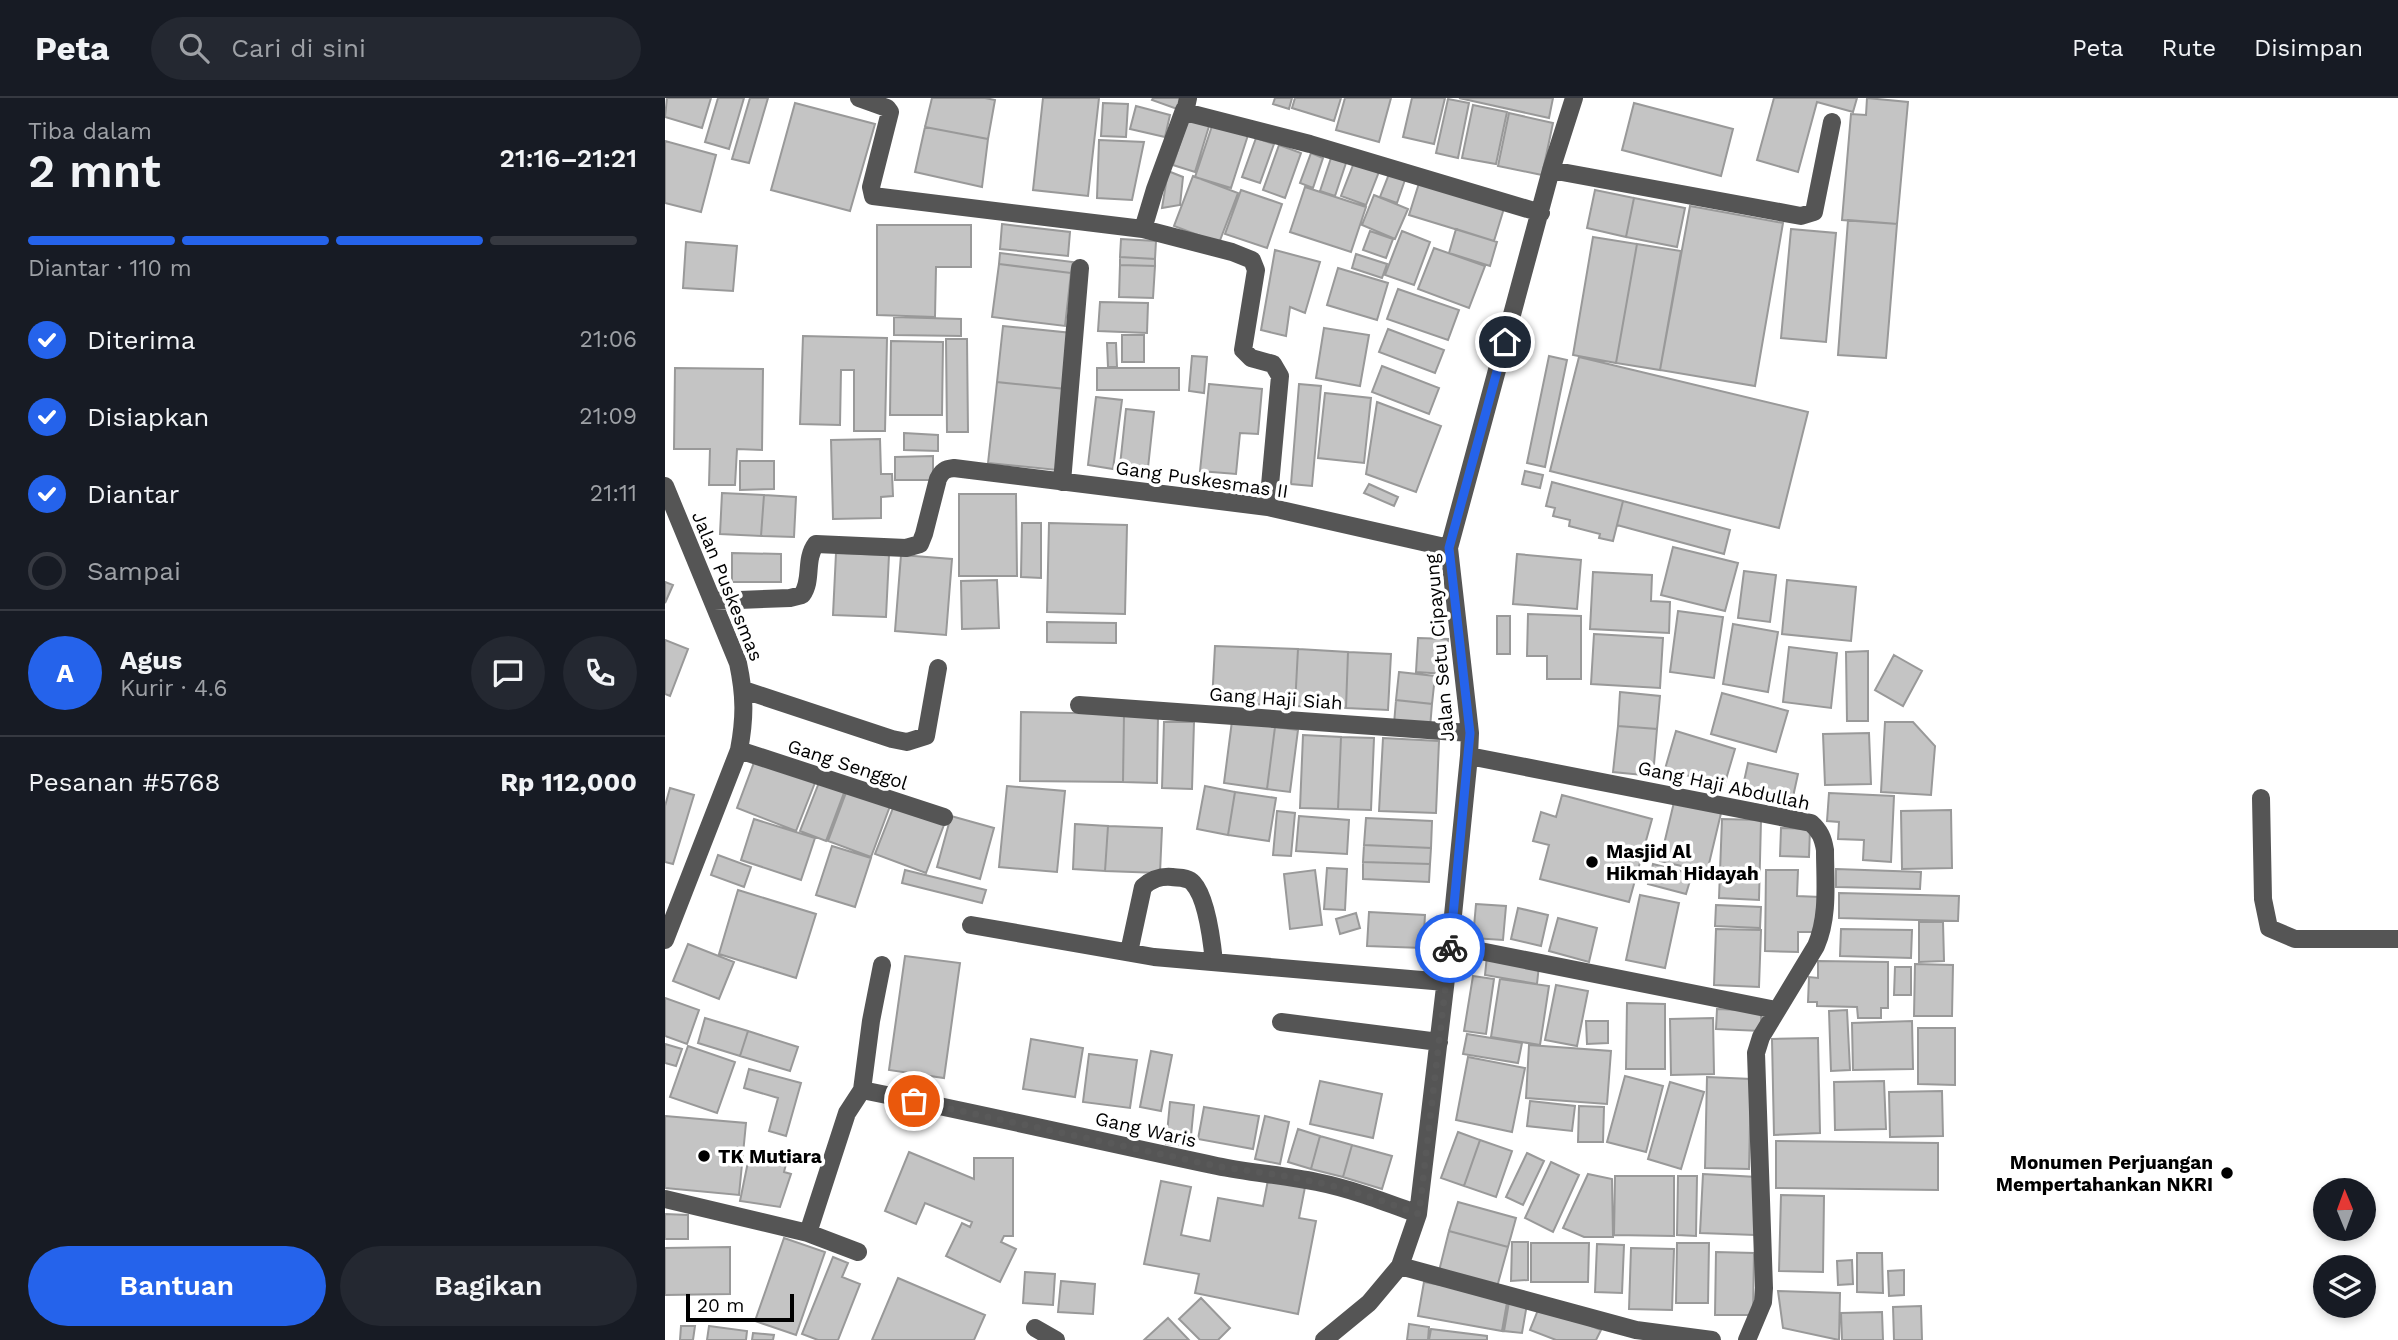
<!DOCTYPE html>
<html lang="id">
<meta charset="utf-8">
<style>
body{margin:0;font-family:"Work Sans",sans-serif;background:#242831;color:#f1f3f6;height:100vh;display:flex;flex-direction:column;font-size:26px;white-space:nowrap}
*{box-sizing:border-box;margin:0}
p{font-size:23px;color:#9ea1a6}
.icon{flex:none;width:38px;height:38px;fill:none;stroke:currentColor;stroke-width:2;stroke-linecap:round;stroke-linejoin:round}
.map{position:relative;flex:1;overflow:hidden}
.details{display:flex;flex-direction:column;background:#171b24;width:665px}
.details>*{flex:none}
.needle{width:46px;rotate:359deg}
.controls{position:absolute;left:1648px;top:1080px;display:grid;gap:14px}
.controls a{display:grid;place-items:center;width:63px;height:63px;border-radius:50%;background:#171b24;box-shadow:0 4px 10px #0003;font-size:35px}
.scale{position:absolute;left:21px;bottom:18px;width:108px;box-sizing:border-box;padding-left:7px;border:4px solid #000;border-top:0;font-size:19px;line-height:24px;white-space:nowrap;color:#000;-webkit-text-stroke:5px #fff;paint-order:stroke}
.pin{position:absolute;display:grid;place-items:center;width:60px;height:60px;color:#fff;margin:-30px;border:4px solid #fff;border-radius:50%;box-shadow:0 2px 7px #0007}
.courier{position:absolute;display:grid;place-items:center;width:70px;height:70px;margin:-35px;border:5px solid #2563eb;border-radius:50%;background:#fff;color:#222;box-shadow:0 2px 9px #0007}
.head em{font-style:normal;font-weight:600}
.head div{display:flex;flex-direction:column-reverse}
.head{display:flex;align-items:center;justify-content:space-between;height:119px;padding:0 28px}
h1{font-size:46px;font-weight:600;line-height:52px}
.bar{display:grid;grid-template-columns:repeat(4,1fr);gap:10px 7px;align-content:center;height:84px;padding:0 28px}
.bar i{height:9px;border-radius:5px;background:#363941}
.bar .on{background:#2563eb}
.bar p{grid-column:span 4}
.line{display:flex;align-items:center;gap:18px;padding:0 28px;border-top:2px solid #363941}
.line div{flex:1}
.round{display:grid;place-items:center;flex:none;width:74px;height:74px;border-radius:37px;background:#242831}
ol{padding:0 28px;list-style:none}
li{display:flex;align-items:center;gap:21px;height:77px}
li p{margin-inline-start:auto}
li .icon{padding:7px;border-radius:50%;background:#2563eb;color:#fff;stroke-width:4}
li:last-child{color:#9ea1a6}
li i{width:38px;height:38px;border:4px solid #363941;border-radius:50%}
.cta{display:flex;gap:14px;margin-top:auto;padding:14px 28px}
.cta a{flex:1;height:80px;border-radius:42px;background:#2563eb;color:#fff;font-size:28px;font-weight:600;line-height:80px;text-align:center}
.cta a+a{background:#242831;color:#f1f3f6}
header{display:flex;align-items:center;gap:42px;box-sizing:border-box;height:98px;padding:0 35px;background:#171b24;border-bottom:2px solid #363941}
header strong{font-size:33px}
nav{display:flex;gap:38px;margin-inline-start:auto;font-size:24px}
.search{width:490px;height:63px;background:#242831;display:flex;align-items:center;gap:18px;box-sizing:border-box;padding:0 24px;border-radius:38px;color:#9ea1a6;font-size:26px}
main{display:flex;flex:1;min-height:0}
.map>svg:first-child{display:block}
.building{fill:#c4c4c4;stroke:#999;stroke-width:2}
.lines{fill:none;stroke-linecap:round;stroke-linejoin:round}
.minor{stroke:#555;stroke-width:18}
.done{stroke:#595959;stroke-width:7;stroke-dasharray:0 12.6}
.route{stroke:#2563eb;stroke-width:9}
.poi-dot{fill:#000;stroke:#fff;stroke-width:2.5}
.labels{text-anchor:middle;stroke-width:7;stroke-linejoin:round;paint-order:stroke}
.street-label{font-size:19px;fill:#000;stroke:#fff}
.poi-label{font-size:19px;font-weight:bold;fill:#000;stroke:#fff;text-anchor:start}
</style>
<header>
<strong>Peta</strong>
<div class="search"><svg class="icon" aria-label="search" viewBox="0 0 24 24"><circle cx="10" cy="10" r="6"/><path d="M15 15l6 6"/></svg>Cari di sini</div>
<nav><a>Peta</a><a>Rute</a><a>Disimpan</a></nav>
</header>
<main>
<section class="details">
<div class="head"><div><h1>2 mnt</h1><p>Tiba dalam</p></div><em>21:16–21:21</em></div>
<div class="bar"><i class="on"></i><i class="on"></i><i class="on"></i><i></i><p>Diantar · 110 m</p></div>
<ol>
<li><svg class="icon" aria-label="check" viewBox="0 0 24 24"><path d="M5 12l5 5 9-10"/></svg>Diterima<p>21:06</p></li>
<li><svg class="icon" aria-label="check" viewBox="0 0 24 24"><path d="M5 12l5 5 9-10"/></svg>Disiapkan<p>21:09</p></li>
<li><svg class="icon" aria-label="check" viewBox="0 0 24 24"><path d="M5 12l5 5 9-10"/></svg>Diantar<p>21:11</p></li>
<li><i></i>Sampai</li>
</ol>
<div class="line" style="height:126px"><b class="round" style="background:#2563eb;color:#fff">A</b><div><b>Agus</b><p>Kurir · 4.6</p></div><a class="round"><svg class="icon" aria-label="chat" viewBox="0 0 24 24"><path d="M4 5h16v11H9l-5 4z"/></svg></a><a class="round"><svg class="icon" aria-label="phone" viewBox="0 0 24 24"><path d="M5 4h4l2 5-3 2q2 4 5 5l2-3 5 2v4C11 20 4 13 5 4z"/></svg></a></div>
<div class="line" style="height:91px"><div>Pesanan #5768</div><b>Rp 112,000</b></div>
<div class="cta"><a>Bantuan</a><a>Bagikan</a></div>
</section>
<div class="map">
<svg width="1733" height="1242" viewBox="0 0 1733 1242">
<rect width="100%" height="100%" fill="#fff"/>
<path class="building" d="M2 0H46L37 30 0 19Z
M53 0H79L64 51 40 44Z
M85 0H103L84 65 67 61Z
M267 0H320L330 2 323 41 260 29Z
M378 0H434L423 98 368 92Z
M488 0H520L515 12 487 2Z
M610 0H627L624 11 608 6Z
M630 0H676L669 23 627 10Z
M680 0H726L714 44 671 32Z
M747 0H780L769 46 738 39Z
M794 0H888L884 20Z
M1109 0H1192L1188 14 1152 4 1133 74 1092 62Z
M1202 0 1243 4 1232 126 1177 122 1186 16 1201 17Z
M783 1 804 5 793 60 771 55Z
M130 5 210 26 185 113 106 92Z
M438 5 463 6 461 39 436 38Z
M969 5 1068 31 1056 78 957 52Z
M808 7 842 14 831 66 797 60Z
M471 8 505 17 500 39 465 31Z
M844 15 888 25 877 77 833 68Z
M524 18 545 25 530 74 508 67Z
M549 22 584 34 566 90 530 79Z
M260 29 323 41 317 89 250 74Z
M591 40 609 46 595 85 577 79Z
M434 42 479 44 467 102 432 100Z
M0 43 51 57 36 114 0 105Z
M614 47 636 55 620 100 598 92Z
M668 54 683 59 670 98 655 93Z
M646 55 658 60 648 90 635 85Z
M690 62 715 71 701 107 676 98Z
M726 71 742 76 732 105 715 99Z
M503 73 518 79 515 107 497 110Z
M528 78 573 95 554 145 509 128Z
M755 82 840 107 829 143 744 117Z
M640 89 701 109 686 154 625 134Z
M576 92 617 106 602 150 560 136Z
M930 92 969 100 961 139 922 130Z
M709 97 743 111 730 141 697 127Z
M969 100 1020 110 1012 149 961 139Z
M1025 108 1118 125 1090 288 995 272Z
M1183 122 1232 126 1221 260 1173 257Z
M337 126 405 134 403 158 335 151Z
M212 127H306V169H271L270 219 212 217Z
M791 131 832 144 825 168 784 155Z
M1126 131 1171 135 1161 244 1116 240Z
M705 133 728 141 721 160 698 152Z
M737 133 765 144 749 187 720 177Z
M928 139 972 146 951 265 908 257Z
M456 141 491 143 490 161 455 159Z
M21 144 72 148 68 193 18 190Z
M972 146 1016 153 995 272 951 265Z
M769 150 820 168 804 210 753 191Z
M610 152 655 164 640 215 625 209 621 238 596 232Z
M335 155 408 164 406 175 334 166Z
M691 156 722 166 717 180 687 170Z
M455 159 490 161V168L455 167Z
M334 166 406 175 400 228 327 219Z
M455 167 490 168 488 200 454 199Z
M673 170 723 185 712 222 662 207Z
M733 191 794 212 783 242 722 221Z
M435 204 483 205 482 235 433 233Z
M229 219 296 221V238L229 237Z
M338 228 407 235 401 291 332 284Z
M659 230 704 237 695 288 651 280Z
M723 231 779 252 770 275 714 254Z
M457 237H479V264H457Z
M138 238 222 240 220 333H189V272H176L175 327 135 326Z
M281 241H302L303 334H282Z
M226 243 278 244 277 317H225Z
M442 245H451L452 269H443Z
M527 258 542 259 539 295 524 293Z
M884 258 902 262 880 369 862 365Z
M914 259 1143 314 1114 430 885 373Z
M717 268 774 290 764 316 707 294Z
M10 270 98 271 97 352 72 351 70 387H44L45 351H9Z
M432 270H514V292H432Z
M332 284 401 291 392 372 323 365Z
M544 286 597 291 593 336 575 335 571 376 535 373Z
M634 286 656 288 647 388 626 386Z
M660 295 706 300 699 365 653 360Z
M431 299 457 302 448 371 423 367Z
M712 304 776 328 751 394 701 376Z
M461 311 489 314 482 379 454 377Z
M239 335 273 337V353L239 352Z
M215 341 216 376H227L228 398 216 399V420L168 421 166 342Z
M268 358V382H230V359Z
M75 363H109V391L75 392Z
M860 373 878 377 875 390 857 386Z
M887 384 958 403 948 443 934 440 935 436 904 428 905 422 888 418 890 410 881 408Z
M704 386 733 399 729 408 699 395Z
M57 395 99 397 96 438 55 436Z
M294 396H351L352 478H294Z
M99 397 131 399 129 439 96 438Z
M958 403 1065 432 1059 456 952 427Z
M357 425H376V480L356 479Z
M384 425 462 427 460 516 382 514Z
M1008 449 1073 465 1060 513 996 497Z
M67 455 116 456V484H67Z
M171 455 224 457 221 519 168 517Z
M852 456 916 462 912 511 848 506Z
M236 457 287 461 281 537 230 533Z
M1079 473 1111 477 1105 524 1073 520Z
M928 474 987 477 986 503 1005 504 1004 535 925 531Z
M332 482 334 530 297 531 296 483Z
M1122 482 1191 489 1186 543 1117 536Z
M0 484 8 487 0 505Z
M1013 513 1058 519 1049 580 1005 574Z
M863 516 916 518V581H882V558H862Z
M832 518H845V556H832Z
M382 524 451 525V545L382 544Z
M1068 526 1113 534 1103 594 1058 586Z
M929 536 998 540 995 590 926 586Z
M753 540 783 541 781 576 751 574Z
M0 542 23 551 5 598 0 596Z
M550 548 633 551 630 608 547 604Z
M1124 549 1172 555 1166 610 1118 604Z
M633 551 683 554 681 610 630 608Z
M1203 553V623H1182L1181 554Z
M683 554 726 556 723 612 681 610Z
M1229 557 1257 573 1238 608 1210 592Z
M734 574 770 578 767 606 731 602Z
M955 594 995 598 992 631 953 628Z
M1057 595 1123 613 1111 654 1046 636Z
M731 602 767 606 765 630 729 626Z
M356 614 459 616 458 684 355 683Z
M459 616 493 617 492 685 458 684Z
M567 623 610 629 602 691 559 685Z
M499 624H529L527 691 497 690Z
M1220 624H1248L1270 648 1266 697 1216 694Z
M953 628 992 631 988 678 948 674Z
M610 629 633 632 625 694 602 691Z
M1011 633 1070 651 1059 688 1000 671Z
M1204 635 1206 686 1160 687 1158 636Z
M638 637 676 639 673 711 635 710Z
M676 639 709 640 706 712 673 711Z
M718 640 774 643 771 715 714 713Z
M91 659 151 682 131 733 72 710Z
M1083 665 1133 676 1126 708 1076 697Z
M155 682 180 692 161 743 135 733Z
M342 688 400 693 392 774 334 769Z
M540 688 570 694 563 737 532 731Z
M5 690 29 697 8 766 0 764V708Z
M182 692 225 708 206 759 163 743Z
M570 694 611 700 604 743 563 737Z
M1164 695 1229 698 1226 764 1198 762 1199 742 1173 741 1174 724 1162 723Z
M897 697 987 721 964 804 875 781 884 747 868 743 876 714 891 719Z
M1010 700 1057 711 1042 774 995 763Z
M230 705 280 724 261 775 210 756Z
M1286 712 1287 770 1237 771 1236 713Z
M612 713 630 715 626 758 608 757Z
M286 718 329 730 315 781 272 769Z
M634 718 684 722 682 756 631 753Z
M701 720 767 723 766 750 699 747Z
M89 721 150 740 136 782 76 762Z
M1057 721 1096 722 1094 802 1054 800Z
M410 726 443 728 440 773 408 771Z
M443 728 497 730 495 775 440 773Z
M1116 730 1145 731 1144 759 1115 758Z
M699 747 766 750 765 766 698 764Z
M167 748 206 760 190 809 151 797Z
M53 757 86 769 79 789 46 777Z
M698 764 765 766 764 784 698 781Z
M988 766 1027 776 1021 796 983 786Z
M662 770 682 771 680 812 659 811Z
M1171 771 1256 774 1255 791 1171 789Z
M240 772 321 792 317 805 237 785Z
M650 772 657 827 625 831 619 776Z
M1101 772H1133L1132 798 1155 799 1154 834H1133V854L1100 853Z
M73 792 151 816 131 880 54 856Z
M1174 795 1294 798 1293 823 1174 820Z
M975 797 1014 805 1000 870 961 862Z
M811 806 841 808 838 842 808 840Z
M1051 807 1096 809 1095 830 1050 828Z
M853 810 883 817 876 848 846 841Z
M704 814 760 817 758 850 702 848Z
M691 815 695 830 675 836 671 821Z
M893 820 932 830 924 864 884 853Z
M1254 824H1278L1279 863 1254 864Z
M1051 831 1096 832 1094 889 1049 887Z
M1176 831 1247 832 1246 860 1175 858Z
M23 846 69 864 54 901 8 883Z
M240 858 295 865 279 980 224 972Z
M822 858 874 867 872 886 820 877Z
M1153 863 1223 864V910H1216V920H1193L1192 909 1152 908V904H1143L1144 879 1153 880Z
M1250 866 1288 867 1287 918H1249Z
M1230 869H1246V897H1229Z
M808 878 829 881 821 936 799 933Z
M835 881 884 888 875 947 826 939Z
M891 887 923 893 912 948 880 942Z
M0 900 34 912 22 946 0 938Z
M962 905 1000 906V971H961Z
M1052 911 1096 913V933L1051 931Z
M1182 912 1185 972 1166 973 1164 913Z
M40 920 83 933 75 958 33 945Z
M1048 920 1049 976 1006 977 1005 921Z
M921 923H943V945L922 946Z
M1247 923 1248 971 1188 972 1187 925Z
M1253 930H1290V987L1253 986Z
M83 933 133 949 125 973 75 958Z
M802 936 857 945 853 965 798 956Z
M1153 940 1155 1035 1109 1037 1107 941Z
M366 941 418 950 410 999 358 991Z
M0 946 17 951 11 968 0 965Z
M864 947 946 953 942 1006 861 1000Z
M23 948 70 964 52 1015 5 999Z
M486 953 507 957 496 1013 475 1009Z
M424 956 472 962 465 1010 418 1004Z
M803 959 860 970 847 1034 791 1022Z
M84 971 136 985 121 1038 104 1033 113 1000 79 990Z
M960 978 998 988 981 1054 942 1044Z
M1042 979 1086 981 1084 1071 1040 1070Z
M655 983 717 996 708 1040 645 1026Z
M1219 983 1221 1031 1170 1032 1169 984Z
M1005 984 1039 994 1016 1071 983 1061Z
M1277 993 1278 1038 1225 1039 1224 994Z
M865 1003 910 1008 907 1033 862 1028Z
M505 1004 529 1007 525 1048 501 1046Z
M914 1008 939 1009 938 1044H913Z
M539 1009 594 1018 588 1051 533 1041Z
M0 1018 81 1025 74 1097 0 1090Z
M600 1018 624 1024 615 1066 590 1061Z
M633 1031 655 1038 646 1071 623 1064Z
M793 1034 815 1042 799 1088 776 1080Z
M655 1038 687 1047 678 1079 646 1071Z
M815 1042 847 1053 831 1099 799 1088Z
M1111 1043 1273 1045V1092L1111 1090Z
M687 1047 727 1058 717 1091 678 1079Z
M85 1054 122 1062 119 1074 126 1076 115 1109 75 1103Z
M244 1054 309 1081V1060H348V1138H339L336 1144 351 1151 335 1184 281 1158 297 1125 305 1129 307 1124 260 1105 251 1126 220 1113Z
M862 1055 879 1063 858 1107 841 1099Z
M886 1064 914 1077 888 1134 860 1120Z
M923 1076 947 1081 948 1139H919L898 1130Z
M1038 1076 1092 1079 1090 1137 1035 1135Z
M950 1078H1009V1138L949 1137Z
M1013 1078H1032L1031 1138 1012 1137Z
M603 1082 640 1089 634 1120 651 1123 633 1216 530 1195 534 1176 479 1166 496 1083 526 1089 516 1137 545 1143 553 1100 598 1108Z
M1116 1097 1159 1098 1158 1174 1114 1173Z
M793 1104 851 1120 843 1149 784 1133Z
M0 1116 23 1117V1141H0Z
M784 1133 843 1149 832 1189 774 1173Z
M119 1140 160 1154 131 1237 90 1223Z
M847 1144H863V1182L846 1183Z
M866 1145H924L923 1184H866Z
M1012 1145H1044L1043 1205H1011Z
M932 1146 959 1147 957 1195 930 1194Z
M65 1149V1196L0 1197V1150Z
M966 1150 1009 1151 1007 1212 964 1211Z
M1051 1154 1089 1155 1088 1217H1050Z
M1192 1155H1217L1218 1195 1192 1194Z
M168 1159 183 1165 177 1179 195 1186 173 1242H153L137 1236Z
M1187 1162 1188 1186 1173 1187 1172 1163Z
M1239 1172V1197L1224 1198 1223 1173Z
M360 1174 390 1176 388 1207 358 1205Z
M233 1180 320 1217 309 1242H207Z
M396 1183 430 1186 428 1216 393 1214Z
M759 1184 843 1199 837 1233 753 1218Z
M1113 1193 1175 1195 1174 1242 1118 1230Z
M536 1200 565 1230 553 1242H535L514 1221Z
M844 1204 862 1206 857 1235 839 1233Z
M875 1207 936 1232 931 1242H891L865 1232Z
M1256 1208 1257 1242H1229L1228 1209Z
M1217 1214 1218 1242H1177L1176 1215Z
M503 1220 524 1242H479Z
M744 1226 764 1229 763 1242H742Z
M16 1228H30L28 1242H15Z
M44 1228 82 1233 81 1242H42Z
M766 1231 822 1238V1242H764Z
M88 1235 109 1237 108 1242H87Z"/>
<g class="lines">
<path class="minor" d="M194 0 222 10 225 14 206 89 208 98 478 131 567 154 587 162 591 172 578 252 586 260 608 266 615 278 603 409
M523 0 520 14 645 46 876 115
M886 72 1136 118 1149 114 1167 24
M478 131 490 91 519 12
M397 384 415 170
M0 388 73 565C80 598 80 620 74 652L0 842
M49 503 125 500 137 497C148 482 139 462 151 446L241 450 255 446 259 436 273 381C277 373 280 371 289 370L603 409 784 450
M79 592 227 641 242 644 261 638 273 570
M414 607 805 635
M74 652 279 719
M804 658 1146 725C1155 733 1158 740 1160 752 1160 784 1164 818 1151 848L1096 939 1091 955 1099 1190 1098 1204 1082 1242
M1596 700 1598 801 1604 830 1630 841H1733
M306 827 489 859 780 884
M785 847 1111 912
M464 854 478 789C487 781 495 778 507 779 514 780 523 779 528 785 542 800 547 844 549 864
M616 924 774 944
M197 992C316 1016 434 1043 552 1068 585 1075 619 1077 652 1084 687 1091 720 1104 753 1116
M0 1101 143 1135 193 1154
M143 1135 182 1015 197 992 206 923 217 867
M735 1168 971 1232 1047 1242
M370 1230 391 1242
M659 1242 704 1205 735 1168 753 1116 785 847 804 658 805 635 784 450 886 72 909 0"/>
</g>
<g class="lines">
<path class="done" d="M249 1003 556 1069C604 1075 651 1082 697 1096 716 1102 735 1110 754 1116L785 850"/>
<path class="route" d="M785 850 805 635 784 450 840 244"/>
</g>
<g class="poi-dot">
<circle cx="927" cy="764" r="7"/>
<circle cx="39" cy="1058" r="7"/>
<circle cx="1562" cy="1075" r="7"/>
</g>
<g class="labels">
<g class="street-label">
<text transform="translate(537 381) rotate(8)" y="7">Gang Puskesmas II</text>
<text transform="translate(63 488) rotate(68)" y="7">Jalan Puskesmas</text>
<text transform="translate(774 550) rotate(-95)" y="7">Jalan Setu Cipayung</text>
<text transform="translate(611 600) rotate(4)" y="7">Gang Haji Siah</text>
<text transform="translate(183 666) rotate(18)" y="7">Gang Senggol</text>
<text transform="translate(1059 687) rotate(12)" y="7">Gang Haji Abdullah</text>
<text transform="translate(481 1031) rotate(13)" y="7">Gang Waris</text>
</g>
<g class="poi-label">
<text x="941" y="760">Masjid Al<tspan x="941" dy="22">Hikmah Hidayah</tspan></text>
<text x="53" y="1065">TK Mutiara</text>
<text x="1548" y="1071" text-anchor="end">Monumen Perjuangan<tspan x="1548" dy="22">Mempertahankan NKRI</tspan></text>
</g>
</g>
</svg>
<div class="controls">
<a><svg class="needle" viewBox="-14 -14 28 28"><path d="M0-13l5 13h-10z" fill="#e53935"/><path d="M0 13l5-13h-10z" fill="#9ea1a6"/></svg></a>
<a><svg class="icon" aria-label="layers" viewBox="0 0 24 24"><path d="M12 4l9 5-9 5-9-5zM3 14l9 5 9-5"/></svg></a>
</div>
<div class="scale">20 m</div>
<div class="pin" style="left:249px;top:1003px;background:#ea580c"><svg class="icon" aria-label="bag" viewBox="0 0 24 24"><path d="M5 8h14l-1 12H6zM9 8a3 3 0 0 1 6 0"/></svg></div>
<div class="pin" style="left:840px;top:244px;background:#1f2937"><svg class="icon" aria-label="home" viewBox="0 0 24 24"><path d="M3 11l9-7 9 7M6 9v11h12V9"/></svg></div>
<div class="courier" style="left:785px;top:850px"><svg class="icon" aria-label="bike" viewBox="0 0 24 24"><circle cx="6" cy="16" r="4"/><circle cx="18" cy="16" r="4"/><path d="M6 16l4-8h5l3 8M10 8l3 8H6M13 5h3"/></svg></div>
</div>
</main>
